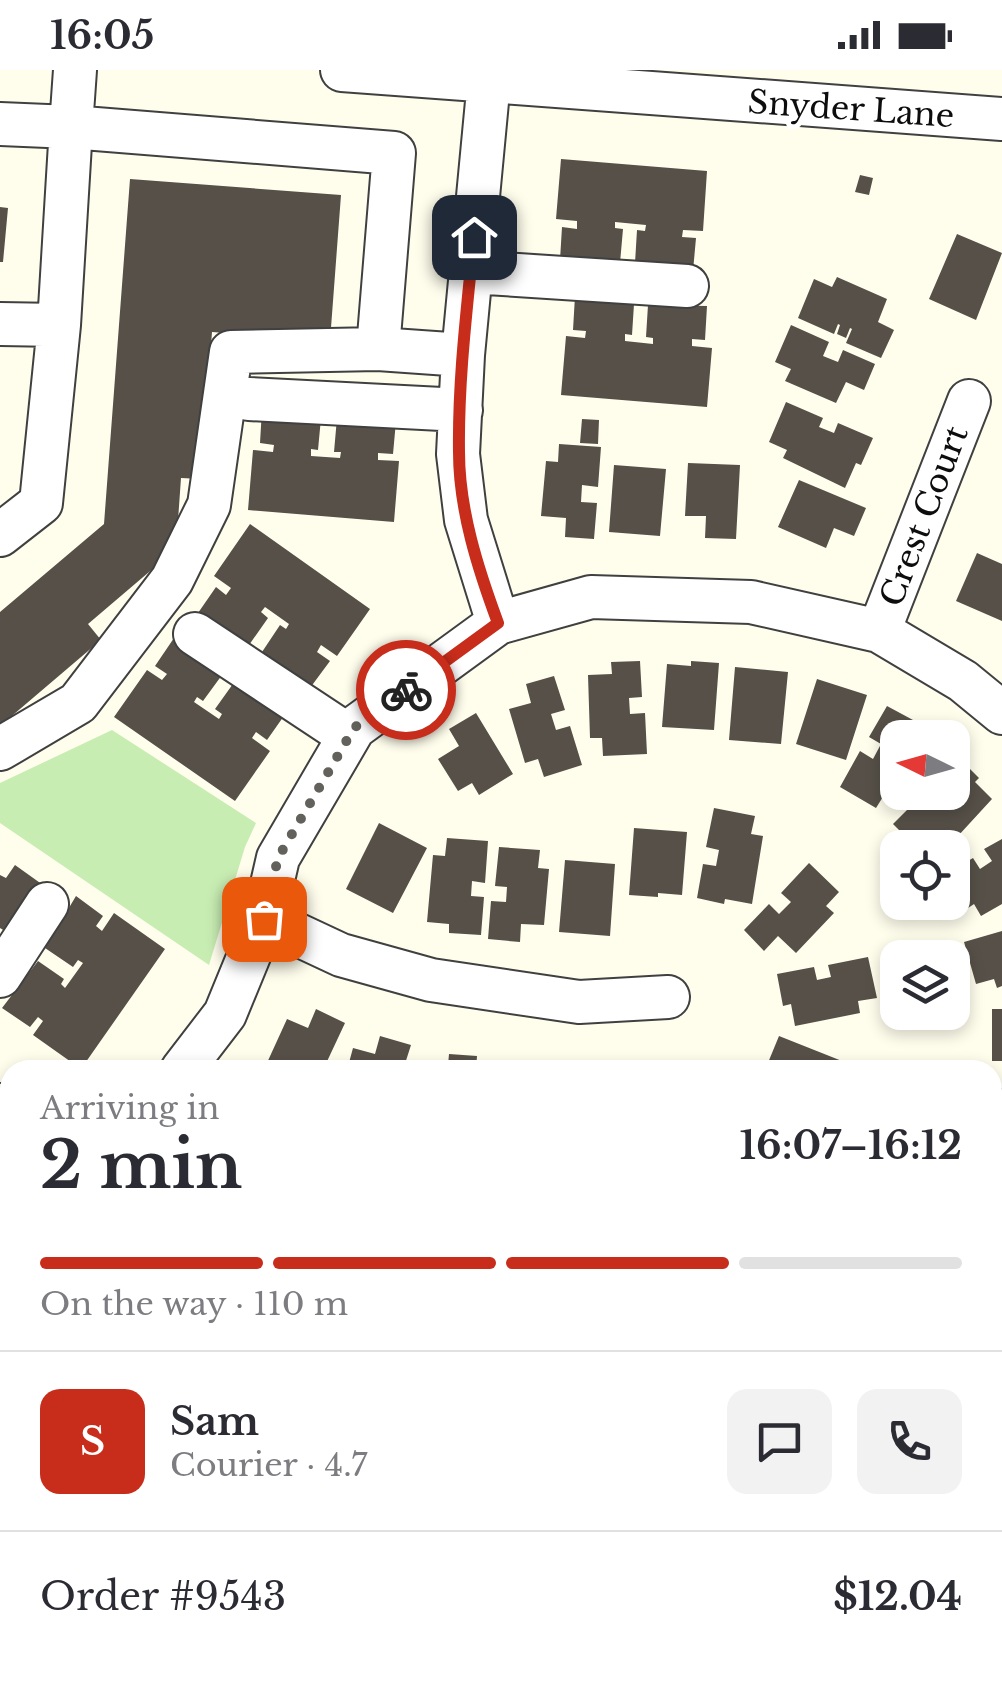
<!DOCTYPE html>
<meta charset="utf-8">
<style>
body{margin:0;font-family:"Libre Baskerville",serif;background:#f2f2f3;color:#2b2b33;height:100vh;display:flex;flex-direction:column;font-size:38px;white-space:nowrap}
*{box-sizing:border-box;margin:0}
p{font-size:32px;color:#7c7c81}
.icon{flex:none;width:55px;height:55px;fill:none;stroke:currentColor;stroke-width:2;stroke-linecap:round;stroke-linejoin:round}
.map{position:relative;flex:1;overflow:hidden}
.sheet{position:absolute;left:0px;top:990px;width:1002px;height:622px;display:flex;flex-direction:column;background:#fff;border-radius:30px 30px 0 0;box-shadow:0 5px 15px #0003}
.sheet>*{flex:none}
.needle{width:65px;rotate:275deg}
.fabs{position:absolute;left:880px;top:650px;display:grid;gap:20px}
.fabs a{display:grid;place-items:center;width:90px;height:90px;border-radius:20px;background:#fff;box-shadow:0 5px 15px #0003;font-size:50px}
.pin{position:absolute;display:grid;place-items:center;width:85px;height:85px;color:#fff;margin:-42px;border-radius:20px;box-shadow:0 5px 15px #0006}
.courier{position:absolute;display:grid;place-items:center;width:100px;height:100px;margin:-50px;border:8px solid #c82c1a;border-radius:50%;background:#fff;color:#222;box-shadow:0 2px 12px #0007}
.overview em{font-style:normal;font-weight:700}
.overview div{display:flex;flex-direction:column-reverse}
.overview{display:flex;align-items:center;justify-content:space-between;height:170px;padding:0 40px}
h1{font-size:65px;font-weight:700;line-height:75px}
.bar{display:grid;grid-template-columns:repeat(4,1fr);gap:15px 10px;align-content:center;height:120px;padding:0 40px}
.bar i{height:12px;border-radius:8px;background:#e1e1e2}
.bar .current{background:#c82c1a}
.bar p{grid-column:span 4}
.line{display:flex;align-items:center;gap:25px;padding:0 40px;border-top:2px solid #e1e1e2}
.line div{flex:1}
.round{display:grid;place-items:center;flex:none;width:105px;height:105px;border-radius:20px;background:#f2f2f3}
.status{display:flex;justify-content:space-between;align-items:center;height:70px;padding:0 50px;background:#fff;direction:ltr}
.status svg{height:28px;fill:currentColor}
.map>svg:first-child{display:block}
.green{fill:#c8edb3}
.building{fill:#565048}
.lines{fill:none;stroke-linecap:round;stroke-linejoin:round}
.minor-casing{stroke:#404040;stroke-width:46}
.minor{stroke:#fff;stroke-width:42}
.done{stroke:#62615b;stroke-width:10;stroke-dasharray:0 18}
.route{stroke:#c82c1a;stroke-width:12}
.labels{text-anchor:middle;stroke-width:10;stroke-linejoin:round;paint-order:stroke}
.street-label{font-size:32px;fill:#0d0d0d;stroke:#fff}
</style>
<div class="status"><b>16:05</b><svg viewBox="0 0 49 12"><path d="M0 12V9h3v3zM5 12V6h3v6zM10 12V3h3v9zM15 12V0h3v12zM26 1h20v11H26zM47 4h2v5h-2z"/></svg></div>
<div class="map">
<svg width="1002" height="1612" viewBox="0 0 1002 1612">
<rect width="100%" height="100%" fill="#fffeed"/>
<path class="green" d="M112 660 256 753 245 777 209 895 0 753V713Z"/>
<path class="building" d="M561 89 707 101 703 161 683 160 682 167 696 168 693 201 635 193 637 160 645 161 646 155 615 152V158L623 159 620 193 560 190 562 157 577 159V151L556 149Z
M860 105 873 108 869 125 855 122Z
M130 109 341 125 330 271 212 262 201 409 181 408 176 479 88 554 101 570 0 656V542L104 454Z
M0 137 8 138 3 192H0Z
M957 164 1002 183 976 250 929 229Z
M837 207 887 229 878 252 894 260 881 288 846 273 852 259 850 258 846 268 837 264 840 255 838 254 834 264 798 248 814 209 832 217Z
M575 226 634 234 632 265 625 264V271L653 274V268L646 267 648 235 707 236 705 270 692 269V276L712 278 707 337 561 325 566 266 585 268 586 261 573 260Z
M791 255 829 272 823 286 838 292 843 280 875 294 864 320 846 312 836 333 785 311 791 299 775 292Z
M786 332 823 348 819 357 834 363 838 353 873 368 861 395 856 393 845 418 783 388 787 380 769 372Z
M262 339 321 348 318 380 311 379V386L340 388 341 382H334L337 348 396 351 393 384 378 383V390L399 391 394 452 248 440 253 380 273 382 274 375 260 373Z
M582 349 599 350 598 374 580 373Z
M559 374 601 377 598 417 582 415 581 432 597 433 594 469 565 467 566 448 541 446 546 391 558 392Z
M688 393 740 395 736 469 705 468 706 446H685Z
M614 395 666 399 660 466 609 462Z
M799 410 866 438 854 466 834 458 826 478 778 457Z
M250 454 370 539 337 586 321 575 317 582 330 591 310 618 262 582 280 555 286 559 289 554 265 537 261 542 268 548 249 575 198 543 216 517 226 525 231 518 214 506Z
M977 483 1002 494V551L956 531Z
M174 568 222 605 203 631 197 627 194 632 219 649 222 644 215 639 235 611 286 643 267 670 256 662 252 668 270 681 235 731 114 647 147 600 162 610 167 604 155 596Z
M640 591 642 627 629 628 630 644 645 643 647 684 603 686 602 668H590L588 605 612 604 611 592Z
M691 591 719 593 714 660 662 657 667 594 691 596Z
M735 597 788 602 781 674 729 670Z
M554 606 565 640 551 644 556 660 570 656 582 695 544 707 538 689 525 693 509 639 531 633 526 614Z
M817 609 867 625 846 690 796 674Z
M887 636 913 650 903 668H898V724L896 727 886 722 876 738 840 717 860 681 873 689 881 674 869 667Z
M476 643 513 704 479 725 472 713 458 721 438 689 459 676 449 659Z
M959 688 979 708 975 712 992 729 947 778 939 772 934 778H917L893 754 921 726 931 736 944 722H952V694Z
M714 738 755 746 751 764 763 766 752 834 725 829 724 834 697 828 703 794 716 796 719 780 706 777Z
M379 753 427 778 393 843 346 819Z
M634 758 687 762 682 825 658 823V827L629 825Z
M447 768 488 771 485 813 472 811 471 826 484 827 481 865 449 863V854L427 852 433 785 445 786Z
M1002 769V834L981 846 974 834 959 844 952 833V800L973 788 980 799 992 791 984 779Z
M499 777 540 780 538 798 549 799 544 855 521 854 520 872 488 869 491 831 506 832 507 817 495 816Z
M565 790 615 794 610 866 559 862Z
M809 793 839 822 826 836 834 843 796 883 778 866 764 881 744 860 769 834 779 844 791 832 781 823Z
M15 795 43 815 8 863 0 858V805L6 808Z
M76 826 103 846 96 856 102 861 114 843 165 879 81 999 33 965 43 951 38 947 30 957 2 938 38 891 64 909 61 914 65 918 83 893 78 890 73 897 45 878Z
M1002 861V916L997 918 994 909 976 914 964 872Z
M868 887 877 928 858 931 860 943 795 956 791 934 783 936 777 904 814 897 817 910 831 907 828 895Z
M316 939 345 953 323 1000H276L266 995 287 949 308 958Z
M992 939H1002V991H992Z
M380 966 411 975 403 1000H347L353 978 375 984Z
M779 966 847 993 844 1000H765Z
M449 984 477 986 476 1000H421V993L448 995Z
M992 1015 1002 1018V1073L992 1070Z
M992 1105 1002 1110V1141L992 1157Z
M1002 1349V1420L992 1423V1352Z
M7 1352 10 1360V1438L0 1442V1355Z
M0 1518 7 1519 6 1533H10V1577L0 1576Z
M992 1568 1002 1592V1612H905L901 1602H992Z
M249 1602H291L290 1612H248Z
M322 1602H457L456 1612 321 1607Z
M481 1602H616L615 1612H481Z
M754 1602 862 1603 838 1612H827L826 1609 821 1612H757Z"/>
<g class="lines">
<defs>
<path id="minor" d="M75 0 71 57 394 83 378 279 463 285
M342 0 1002 49
M490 0 463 285 458 384 466 450 498 553
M0 54 71 57 59 255 41 433 0 465
M471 202 687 216
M0 254 59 255
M249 329 461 340
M879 561 969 331
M195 564 349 666
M0 679 78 633 172 510 209 435 231 282 378 279
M264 849 341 885 431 910 579 932 668 927
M0 906 47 834
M182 1000 225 944 264 849 278 788 354 658 498 553 591 527 751 532 879 561 963 611 1002 643
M0 1035 10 1045
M0 1183 10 1173
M992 1242 1002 1234
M679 1602V1612
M882 1602 885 1612"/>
</defs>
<use href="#minor" class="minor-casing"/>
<use href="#minor" class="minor"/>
</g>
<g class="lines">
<path class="done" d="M264 849 278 788 354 658 406 620"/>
<path class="route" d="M406 620 498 553C478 499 459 440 459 382 458 310 467 238 474 167"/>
</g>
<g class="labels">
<g class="street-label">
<text transform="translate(851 39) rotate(4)" y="11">Snyder Lane</text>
<text transform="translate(924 446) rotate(-69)" y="11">Crest Court</text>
</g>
</g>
</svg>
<div class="fabs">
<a><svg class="needle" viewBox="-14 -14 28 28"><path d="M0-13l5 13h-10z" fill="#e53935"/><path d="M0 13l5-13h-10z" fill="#7c7c81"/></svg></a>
<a><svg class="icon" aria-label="locate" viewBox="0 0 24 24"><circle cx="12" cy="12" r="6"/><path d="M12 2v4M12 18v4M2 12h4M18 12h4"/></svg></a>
<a><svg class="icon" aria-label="layers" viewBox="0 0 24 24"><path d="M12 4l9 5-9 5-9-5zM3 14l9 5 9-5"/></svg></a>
</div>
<div class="pin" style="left:264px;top:849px;background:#ea580c"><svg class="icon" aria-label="bag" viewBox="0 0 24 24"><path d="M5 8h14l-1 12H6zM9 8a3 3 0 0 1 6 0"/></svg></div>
<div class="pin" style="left:474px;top:167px;background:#1f2937"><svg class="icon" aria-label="home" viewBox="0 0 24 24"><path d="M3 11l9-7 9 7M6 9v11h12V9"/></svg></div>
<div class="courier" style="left:406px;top:620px"><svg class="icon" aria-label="bike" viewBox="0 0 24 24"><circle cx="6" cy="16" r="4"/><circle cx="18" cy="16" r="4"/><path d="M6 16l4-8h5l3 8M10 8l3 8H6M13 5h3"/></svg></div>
<section class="sheet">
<div class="overview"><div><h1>2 min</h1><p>Arriving in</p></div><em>16:07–16:12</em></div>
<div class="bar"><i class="current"></i><i class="current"></i><i class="current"></i><i></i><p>On the way · 110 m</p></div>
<div class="line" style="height:180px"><b class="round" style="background:#c82c1a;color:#fff">S</b><div><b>Sam</b><p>Courier · 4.7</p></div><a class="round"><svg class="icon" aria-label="chat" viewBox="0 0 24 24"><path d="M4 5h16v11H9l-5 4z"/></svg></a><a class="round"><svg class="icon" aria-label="phone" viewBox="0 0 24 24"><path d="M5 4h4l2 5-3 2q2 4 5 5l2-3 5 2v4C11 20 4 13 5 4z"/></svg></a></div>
<div class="line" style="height:130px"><div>Order #9543</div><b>$12.04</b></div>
</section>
</div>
